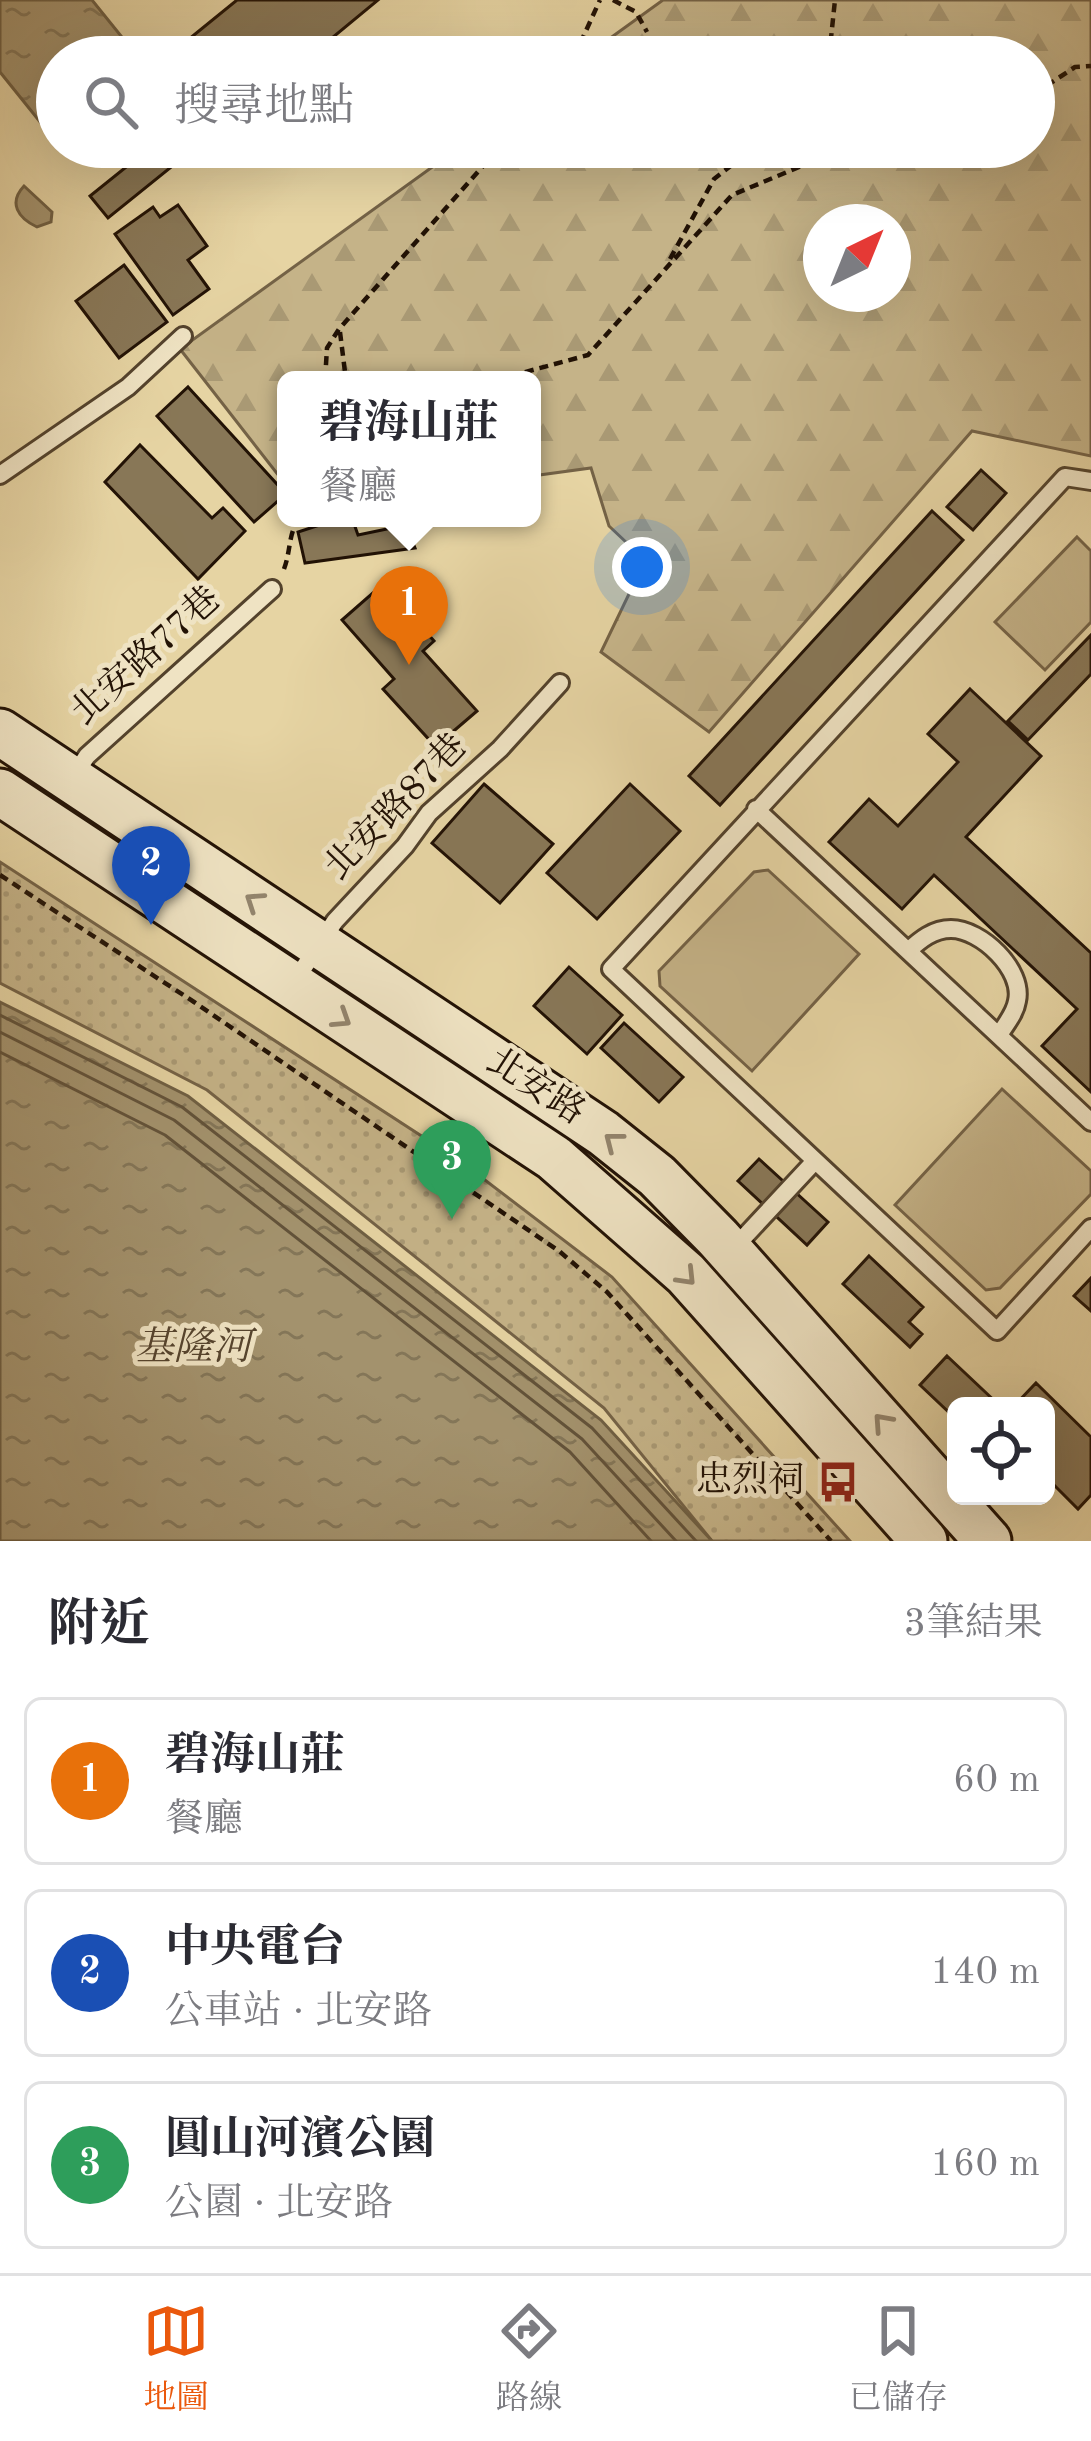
<!DOCTYPE html>
<html lang="zh-TW">
<head>
<meta charset="utf-8">
<style>
	:root { --surface:#fff; --page:#f2f2f3; --text:#2b2b33; --muted:#7c7c81; --line:#e1e1e2; --accent:#ea580c }
	body { margin:0; font-family:"Old Standard TT","Noto Serif TC",serif; background:var(--page); color:var(--text) }
	.controls { position:absolute; right:36px; bottom:36px; display:grid; overflow:hidden; border-radius:18px; box-shadow:0 12px 48px #0002 }
	.controls button { width:108px; height:108px; display:grid; place-items:center; padding:0; border:0; border-bottom:3px solid var(--line); background:var(--surface); color:var(--text); font:60px sans-serif }
	.compass { position:absolute; left:803px; top:204px; width:108px; height:108px; border-radius:50%; background:var(--surface); box-shadow:0 12px 48px #0002; rotate:43deg }
	.you { position:absolute; left:642px; top:567px; width:42px; height:42px; margin:-30px; border:9px solid #fff; border-radius:50%; background:#1a73e8; box-shadow:0 0 0 18px #1a73e833 }
	.badge { display:grid; place-items:center; width:78px; height:78px; border-radius:50%; background:var(--accent); color:#fff; font-size:39px; font-weight:700 }
	.pin { position:absolute; translate:-50% -99px; filter:drop-shadow(0 3px 6px #0008) }
	.pin::after { content:''; position:absolute; top:63px; width:42px; height:36px; background:inherit; clip-path:polygon(0 0,100% 0,50% 100%) }
	.popup { position:absolute; left:277px; top:371px; width:264px; height:156px; box-sizing:border-box; display:grid; place-content:center; border-radius:18px; background:var(--surface); filter:drop-shadow(0 3px 9px #0005); font-size:39px; white-space:nowrap; color:var(--muted) }
	.popup b { font-size:45px; color:var(--text) }
	.popup::after { content:''; position:absolute; left:50%; top:100%; margin-left:-24px; border:24px solid transparent; border-top-color:var(--surface) }
	.list { margin:0; padding:0; list-style:none }
	h2 { display:flex; justify-content:space-between; align-items:center; height:156px; margin:0; padding:0 48px; font-size:51px }
	h2 small { font-size:39px; font-weight:400; color:var(--muted) }
	.list li { display:grid; grid-template-columns:78px 1fr auto; gap:36px; align-items:center; box-sizing:border-box; height:168px; margin:0 24px 24px; padding:0 24px; border:3px solid var(--line); border-radius:18px }
	.list b { display:block; font-size:45px; white-space:nowrap }
	.list p { margin:0; font-size:39px; white-space:nowrap; color:var(--muted) }
	.list em { font-size:39px; font-style:normal; color:var(--muted) }
	.icon { flex:none; width:66px; height:66px; fill:none; stroke:currentColor; stroke-width:2; stroke-linecap:round; stroke-linejoin:round }
	.map { position:relative; flex:none; width:1091px; height:1541px; overflow:hidden }
	.search { position:absolute; background:var(--surface); box-shadow:0 12px 48px #0002; left:36px; right:36px; top:36px; height:132px; display:flex; align-items:center; gap:30px; box-sizing:border-box; padding:0 42px; border-radius:66px; color:var(--muted); font-size:45px }
	.sheet { height:732px; background:var(--surface) }
	nav { display:flex; justify-content:space-around; align-items:center; box-sizing:border-box; height:168px; border-top:3px solid var(--line); background:var(--surface); font-size:33px; color:var(--muted) }
	nav a { display:grid; justify-items:center; gap:6px }
	nav .on { color:var(--accent) }
	.map>svg:first-child { display:block }
</style>
</head>
<body>
<div class="map">
<svg width="1091" height="1541" viewBox="0 0 1091 1541">
	<defs>
		<pattern id="forest-firs" width="22" height="20" patternUnits="userSpaceOnUse" patternTransform="scale(3)"><rect width="22" height="20" fill="#c5b388"/><path d="M5 1l3.5 6h-7zM16 11l3.5 6h-7z" fill="#a99974"/></pattern>
		<pattern id="park-dots" width="8" height="8" patternUnits="userSpaceOnUse" patternTransform="scale(3)"><rect width="8" height="8" fill="#c5b388"/><path d="M2 2h.1M6 6h.1" fill="none" stroke="#a99974" stroke-width="1.8" stroke-linecap="round"/></pattern>
		<pattern id="water-ripples" width="26" height="14" patternUnits="userSpaceOnUse" patternTransform="scale(3)"><rect width="26" height="14" fill="#a3926d"/><path d="M2 4q2-2 4 0t4 0M15 11q2-2 4 0t4 0" fill="none" stroke="#847658"/></pattern>
	</defs>
	<rect width="100%" height="100%" fill="#e6d4a3"/>
	<filter id="stains"><feTurbulence type="fractalNoise" baseFrequency=".00167" numOctaves="4"/><feColorMatrix values="0 0 0 0 .2 0 0 0 0 .09 0 0 0 0 .02 0 0 0 .5 -.17"/></filter>
	<radialGradient id="worn" r=".72"><stop offset=".6" stop-color="#630" stop-opacity="0"/><stop offset="1" stop-color="#630" stop-opacity=".3"/></radialGradient>
	<!-- grass -->
	<path fill="#c5b388" stroke="#746246" stroke-width="3" d="M1077,537L1091,551V622L1045,670L995,622Z
		M768,870L859,954L752,1071L660,986L659,971L754,872Z
		M1002,1089L1091,1171V1194L1000,1288L986,1290L895,1205Z"/>
	<!-- forest -->
	<path fill="url(#forest-firs)" stroke="#746246" stroke-width="3" fill-rule="evenodd" d="M663,0H1091V456L972,431L709,732L601,652L629,594L665,579L609,526L591,468L532,476V380H286V485L180,349L460,147H1034V57H584ZM821,222H893V294H821Z"/>
	<!-- park -->
	<path fill="url(#park-dots)" stroke="#746246" stroke-width="3" d="M0,862L460,1161L612,1277L850,1541H712L604,1408L207,1090L0,983Z"/>
	<!-- water -->
	<path fill="url(#water-ripples)" stroke="#6f5f43" stroke-width="3" d="M0,0H92L138,57H57V143L0,72Z
		M24,186L52,212L51,222L37,227C18,218 8,203 24,186Z
		M0,1002L188,1096L601,1420L712,1541H0Z"/>
	<g fill="none" stroke-linecap="round" stroke-linejoin="round">
		<!-- shore -->
		<path stroke="#625239" stroke-width="3" d="M0,1015L182,1107L592,1428L696,1541
			M0,1032L174,1120L582,1439L676,1541
			M0,1052L165,1135L570,1452L651,1541"/>
	</g>
	<!-- building -->
	<path fill="#887757" stroke="#221205" stroke-width="3" d="M237,0H378L309,57H203L189,39Z
		M151,147H196L108,218L90,196Z
		M178,205L207,246L188,260L209,289L173,315L115,234L153,207L160,217Z
		M124,265L167,322L119,358L76,301Z
		M188,387L286,494L254,522L157,416Z
		M140,445L212,518L223,508L245,531L198,579L105,482Z
		M981,470L1006,493L973,530L947,507Z
		M932,511L963,540L720,805L689,776Z
		M341,518H352L358,535L406,525L415,548L305,563L298,532Z
		M383,584L434,641L423,651L477,711L449,735L458,745L445,757L383,689L394,679L342,620Z
		M1091,635V674L1028,740L1008,721Z
		M970,689L1041,756L966,837L1091,953V1092L1042,1046L1077,1009L934,875L902,909L829,842L869,799L898,826L958,762L928,734Z
		M484,784L553,844L500,903L432,843Z
		M630,784L680,831L597,919L547,873Z
		M569,967L622,1015L587,1054L534,1006Z
		M624,1023L683,1077L659,1102L601,1048Z
		M759,1159L828,1222L807,1245L738,1181Z
		M869,1256L923,1307L909,1322L922,1334L910,1347L843,1284Z
		M1091,1278V1311L1074,1296Z
		M947,1356L1000,1406H956V1419L920,1385Z
		M1036,1383L1091,1437V1495L1078,1509L1046,1477V1406H1014Z"/>
	<g fill="none" stroke-linecap="round" stroke-linejoin="round">
		<!-- lane casing -->
		<g stroke="#53422c" stroke-width="22">
			<path id="lane" d="M0,475L128,387L183,336
				M1091,481L1065,477L611,969L997,1331L1091,1228
				M73,777L87,756L272,589
				M756,809L1091,1122
				M908,951C920,940 933,929 951,929C981,929 1024,970 1017,1001C1015,1014 1005,1025 999,1035
				M292,985L335,921L405,846L429,813L500,749L560,683
				M733,1249L814,1162"/>
		</g>
		<!-- secondary casing -->
		<g stroke="#221205" stroke-width="51">
			<path id="secondary" d="M0,732L603,1133L657,1176L718,1238L988,1541
				M0,792L554,1158L686,1274L924,1541"/>
		</g>
		<!-- path -->
		<path stroke="#221205" stroke-width="4.5" stroke-dasharray="9 6" stroke-linecap="butt" d="M613,0L636,12L647,32
			M574,57L600,0
			M829,57L835,0
			M1034,94L1075,67L1091,66
			M670,259L714,179L755,147
			M340,332L346,380
			M325,380L327,348L339,329L500,147
			M496,380L588,355L732,195L847,147
			M284,569C291,551 288,532 300,518
			M0,875L194,1002L559,1251L607,1292L831,1541"/>
		<!-- lane -->
		<use href="#lane" stroke="#efe3c3" stroke-width="16"/>
		<!-- secondary -->
		<use href="#secondary" stroke="#efe3c3" stroke-width="45"/>
	</g>
	<!-- one-way arrows -->
	<defs><path id="oneway-chevron" d="M-2-3.5L2.5 0L-2 3.5" fill="none" stroke-width="1.6" stroke-linecap="round" stroke-linejoin="round" transform="scale(3)"/></defs>
	<g stroke="#93856e">
		<use href="#oneway-chevron" transform="translate(254 901) rotate(-146)"/>
		<use href="#oneway-chevron" transform="translate(342 1019) rotate(33)"/>
		<use href="#oneway-chevron" transform="translate(613 1141) rotate(-142)"/>
		<use href="#oneway-chevron" transform="translate(687 1277) rotate(46)"/>
		<use href="#oneway-chevron" transform="translate(882 1422) rotate(-132)"/>
	</g>
	<!-- icons -->
	<defs>
		<g id="bus-bare" transform="scale(3.24)"><path d="M-5-6H5V4H4V6H2V4H-2V6H-4V4H-5ZM-3.5-4V0h7V-4ZM-3.5 1.2v1.5H-2V1.2ZM2 1.2v1.5H3.5V1.2Z" fill="#8f2418" stroke="#efe3c3" stroke-width="2.5" paint-order="stroke"/></g>
	</defs>
	<g fill-rule="evenodd">
		<use href="#bus-bare" x="838" y="1482"/>
	</g>
	<g text-anchor="middle" dominant-baseline="central" stroke-width="10" stroke-linejoin="round" paint-order="stroke">
		<!-- street labels -->
		<g font-size="36" fill="#221205" stroke="#efe3c3">
			<text transform="translate(147 657) rotate(-42)">北安路77巷</text>
			<text transform="translate(397 808) rotate(-46)">北安路87巷</text>
			<text transform="translate(535 1088) rotate(33)">北安路</text>
		</g>
		<!-- poi labels -->
		<g font-size="36" fill="#221205" stroke="#efe3c3" text-anchor="end">
			<text x="804" y="1482">忠烈祠</text>
		</g>
		<!-- water labels -->
		<g font-size="39" font-style="italic" fill="#56452f" stroke="#efe3c3">
			<text x="193" y="1348">基隆河</text>
		</g>
	</g>
	<rect width="100%" height="100%" filter="url(#stains)"/>
	<rect width="100%" height="100%" fill="url(#worn)"/>
</svg>
<div class="controls">
<button><svg class="icon" aria-label="locate" viewBox="0 0 24 24"><circle cx="12" cy="12" r="6"/><path d="M12 2v4M12 18v4M2 12h4M18 12h4"/></svg></button>
</div>
<svg class="compass" viewBox="-18 -18 36 36"><path d="M0-13l5 13h-10z" fill="#e53935"/><path d="M0 13l5-13h-10z" fill="#7c7c81"/></svg>
<div class="you"></div>
<div class="pin badge" style="left:409px;top:665px;background:#e8710a">1</div>
<div class="popup"><b>碧海山莊</b>餐廳</div>
<div class="pin badge" style="left:151px;top:925px;background:#1a4fb4">2</div>
<div class="pin badge" style="left:452px;top:1219px;background:#2e9e5b">3</div>
<div class="search"><svg class="icon" aria-label="search" viewBox="0 0 24 24"><circle cx="10" cy="10" r="6"/><path d="M15 15l6 6"/></svg>搜尋地點</div>
</div>
<section class="sheet">
<h2>附近<small>3筆結果</small></h2>
<ul class="list">
<li><span class="badge" style="background:#e8710a">1</span><div><b>碧海山莊</b><p>餐廳</p></div><em>60 m</em></li>
<li><span class="badge" style="background:#1a4fb4">2</span><div><b>中央電台</b><p>公車站 · 北安路</p></div><em>140 m</em></li>
<li><span class="badge" style="background:#2e9e5b">3</span><div><b>圓山河濱公園</b><p>公園 · 北安路</p></div><em>160 m</em></li>
</ul>
</section>
<nav>
<a class="on"><svg class="icon" aria-label="map" viewBox="0 0 24 24"><path d="M3 6l6-2 6 2 6-2v14l-6 2-6-2-6 2zM9 4v14M15 6v14"/></svg>地圖</a>
<a><svg class="icon" aria-label="directions" viewBox="0 0 24 24"><path d="M12 3l9 9-9 9-9-9zM9 14v-3h6M13 9l2 2-2 2"/></svg>路線</a>
<a><svg class="icon" aria-label="saved" viewBox="0 0 24 24"><path d="M7 4h10v16l-5-4-5 4z"/></svg>已儲存</a>
</nav>
</body>
</html>
